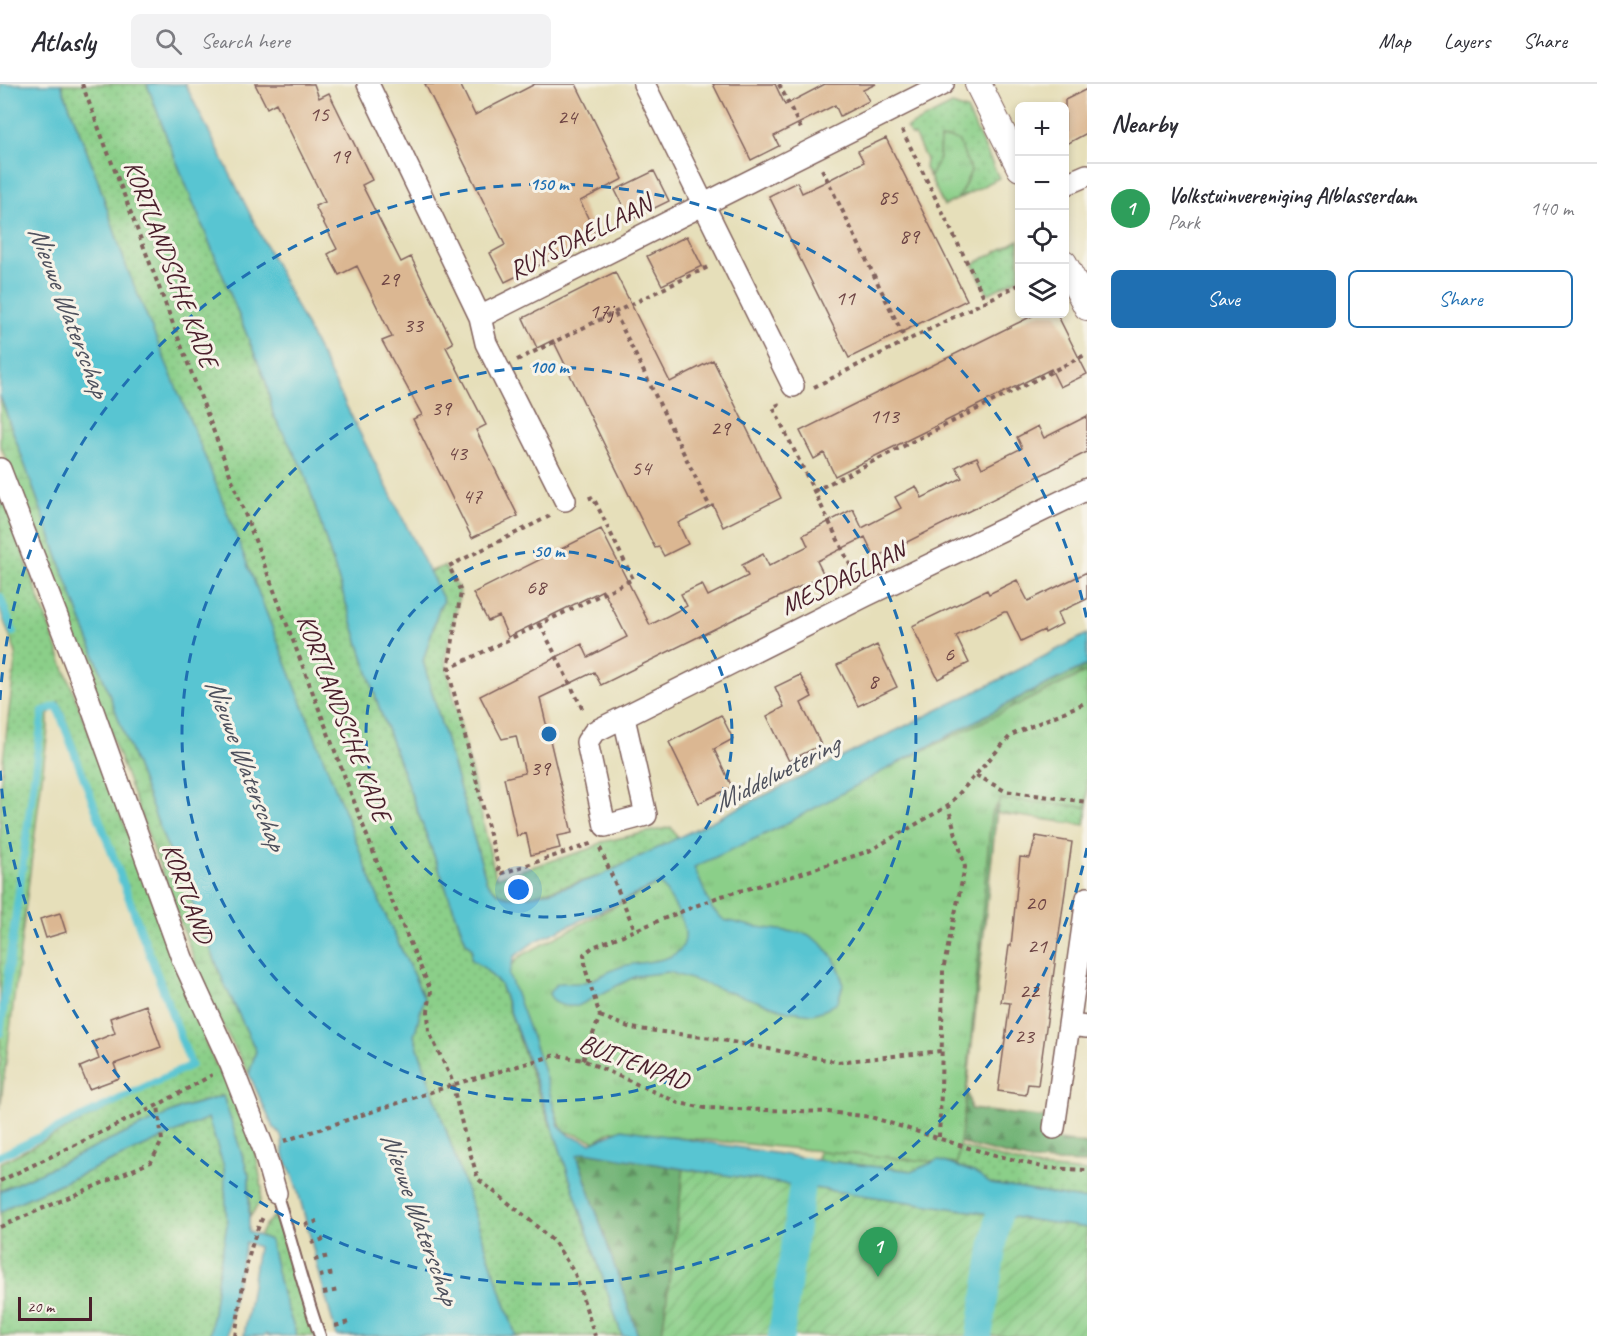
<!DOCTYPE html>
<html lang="en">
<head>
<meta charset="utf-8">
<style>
	:root { --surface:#fff; --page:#f2f2f3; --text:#2b2b33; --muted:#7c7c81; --line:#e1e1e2; --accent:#1f6fb2 }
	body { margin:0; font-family:Caveat,sans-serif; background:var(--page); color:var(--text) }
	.controls { position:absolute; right:18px; top:18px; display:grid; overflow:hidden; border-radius:9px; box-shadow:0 3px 9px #0003 }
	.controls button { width:54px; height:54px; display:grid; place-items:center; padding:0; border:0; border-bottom:2px solid var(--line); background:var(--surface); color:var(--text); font:30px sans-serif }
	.scale { position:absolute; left:18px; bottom:15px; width:74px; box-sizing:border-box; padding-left:6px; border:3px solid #4a1f2b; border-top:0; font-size:16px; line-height:21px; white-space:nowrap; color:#4a1f2b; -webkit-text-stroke:4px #f7f3e8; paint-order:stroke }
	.you { position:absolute; left:519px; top:806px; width:21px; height:21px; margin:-15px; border:4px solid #fff; border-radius:50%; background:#1a73e8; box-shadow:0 0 0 9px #1a73e833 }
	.badge { display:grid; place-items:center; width:39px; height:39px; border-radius:50%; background:var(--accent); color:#fff; font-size:20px; font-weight:700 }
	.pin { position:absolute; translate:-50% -50px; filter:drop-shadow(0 2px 3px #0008) }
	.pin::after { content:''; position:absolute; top:32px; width:21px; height:18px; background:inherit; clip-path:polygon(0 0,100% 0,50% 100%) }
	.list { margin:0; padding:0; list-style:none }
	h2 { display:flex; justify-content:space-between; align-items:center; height:78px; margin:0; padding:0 24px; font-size:26px }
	h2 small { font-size:20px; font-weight:400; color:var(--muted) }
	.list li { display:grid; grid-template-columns:39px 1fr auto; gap:18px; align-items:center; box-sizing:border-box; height:90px; padding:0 24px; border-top:2px solid var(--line) }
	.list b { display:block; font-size:22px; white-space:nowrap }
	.list p { margin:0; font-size:20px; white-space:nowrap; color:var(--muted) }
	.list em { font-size:20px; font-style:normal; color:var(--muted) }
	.actions { display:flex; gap:12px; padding:18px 24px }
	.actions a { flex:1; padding:14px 0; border:2px solid var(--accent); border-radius:9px; text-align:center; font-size:21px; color:var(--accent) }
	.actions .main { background:var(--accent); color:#fff }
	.icon { flex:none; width:33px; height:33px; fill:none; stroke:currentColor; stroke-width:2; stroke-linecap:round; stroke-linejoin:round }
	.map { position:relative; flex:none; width:1087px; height:1252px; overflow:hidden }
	header { display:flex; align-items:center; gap:36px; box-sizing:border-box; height:84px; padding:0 30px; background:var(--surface); border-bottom:2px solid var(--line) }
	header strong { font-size:28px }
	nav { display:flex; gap:33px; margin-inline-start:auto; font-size:21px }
	.search { width:420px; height:54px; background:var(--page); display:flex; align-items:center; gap:15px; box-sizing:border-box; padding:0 21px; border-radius:9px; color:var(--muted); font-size:22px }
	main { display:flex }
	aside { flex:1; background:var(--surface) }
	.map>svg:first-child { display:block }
</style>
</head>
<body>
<header>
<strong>Atlasly</strong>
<div class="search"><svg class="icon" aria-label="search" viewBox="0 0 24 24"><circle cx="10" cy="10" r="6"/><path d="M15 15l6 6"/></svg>Search here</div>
<nav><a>Map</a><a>Layers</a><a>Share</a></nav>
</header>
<main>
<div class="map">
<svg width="1087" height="1252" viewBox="0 0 1087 1252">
	<defs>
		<pattern id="grass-dots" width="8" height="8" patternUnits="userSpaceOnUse" patternTransform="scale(1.5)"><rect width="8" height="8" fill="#8bcf89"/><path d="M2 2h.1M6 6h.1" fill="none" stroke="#79b176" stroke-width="1.8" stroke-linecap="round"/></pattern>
		<pattern id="forest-firs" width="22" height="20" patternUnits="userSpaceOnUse" patternTransform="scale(1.5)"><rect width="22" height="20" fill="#70b275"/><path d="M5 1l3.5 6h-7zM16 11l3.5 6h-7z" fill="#5e9060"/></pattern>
		<pattern id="wetland-marsh" width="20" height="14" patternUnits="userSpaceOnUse" patternTransform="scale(1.5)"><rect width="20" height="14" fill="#8bcf89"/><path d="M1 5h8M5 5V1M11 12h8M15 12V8" fill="none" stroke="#79b176"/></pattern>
		<pattern id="park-tufts" width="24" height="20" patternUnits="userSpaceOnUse" patternTransform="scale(1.5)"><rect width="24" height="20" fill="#8bcf89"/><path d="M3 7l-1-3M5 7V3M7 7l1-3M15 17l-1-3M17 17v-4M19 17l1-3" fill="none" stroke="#79b176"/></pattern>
		<pattern id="garden-furrows" width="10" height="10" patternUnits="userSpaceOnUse" patternTransform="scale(1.5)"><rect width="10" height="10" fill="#8bcf89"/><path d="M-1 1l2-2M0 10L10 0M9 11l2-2" fill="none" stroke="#79b176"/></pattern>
	</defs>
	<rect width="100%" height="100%" fill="#f7f3e8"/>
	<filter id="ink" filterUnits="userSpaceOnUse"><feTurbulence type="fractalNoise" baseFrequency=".0167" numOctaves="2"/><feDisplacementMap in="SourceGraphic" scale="12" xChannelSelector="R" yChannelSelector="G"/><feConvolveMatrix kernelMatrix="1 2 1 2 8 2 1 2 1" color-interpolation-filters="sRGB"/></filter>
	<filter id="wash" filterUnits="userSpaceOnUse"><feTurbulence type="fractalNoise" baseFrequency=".008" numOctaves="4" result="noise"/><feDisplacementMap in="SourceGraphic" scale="24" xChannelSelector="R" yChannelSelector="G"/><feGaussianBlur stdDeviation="1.35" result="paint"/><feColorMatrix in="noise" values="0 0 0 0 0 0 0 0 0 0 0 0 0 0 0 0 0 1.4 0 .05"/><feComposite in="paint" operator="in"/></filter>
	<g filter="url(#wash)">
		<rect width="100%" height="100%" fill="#e6dfba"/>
		<!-- grass -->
		<path fill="url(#grass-dots)" stroke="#6a775a" stroke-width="1.5" d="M61,0H147L169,59L266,298L273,330L304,387L380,626L466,858L472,865L471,875L484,884L500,900L543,1023L557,1056L622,1252H516L414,952L424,914L383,826L126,182L97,94Z
			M952,21L967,26L999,94L958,115L971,87L940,55L939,74L930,93L925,84L926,76L915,52L911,51L906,44Z
			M1019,156V194L988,210L973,180Z
			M0,406L63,581L192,917L207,963L220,989L233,1006L254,1058L262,1104L260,1118L250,1133L249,1092L222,1012L181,1024L0,1107V1079L191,982L59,617L48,631V646L0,1025V702L16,569L0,526Z
			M444,482L460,507L445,575L496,794L590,765L602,758L671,743L678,755L600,792L531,812L516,814L502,811L487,800L423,577L439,524L444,517L429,488Z
			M1087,633V726L1085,741L997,729L1000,698Z
			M823,1032L872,1036L971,1066L1039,1084L1087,1088V1116L991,1100L973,1088L938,1076L913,1087L817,1076Z
			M208,1034L224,1083L227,1141L218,1190L210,1252H0V1129L10,1122Z
			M277,1129L319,1252H297L282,1210L270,1156L259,1152L265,1141Z"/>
		<!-- forest -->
		<path fill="url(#forest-firs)" stroke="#5d6850" stroke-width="1.5" d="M1087,581V633L1000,698L967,1006L971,1025L1046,1034L1044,1054L1087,1060V1079L1031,1077L971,1062L937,1050L869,694L1016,615Z
			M585,1068L684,1085L662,1252H638L577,1070Z"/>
		<!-- wetland -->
		<path fill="url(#wetland-marsh)" stroke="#6a775a" stroke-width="1.5" d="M0,312L67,498L164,755L191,815L224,899L256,967L249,990L210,918L59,510L0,360Z"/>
		<!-- park -->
		<path fill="url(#park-tufts)" stroke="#6a775a" stroke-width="1.5" d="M950,54L959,58L971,87L958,115L944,122L930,93L939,74L940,55Z
			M1087,588V723L1001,715L991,730L965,1021L957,1080L611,1047L595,1057L562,1046L506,887L519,873C705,773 895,679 1087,588Z"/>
		<!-- garden -->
		<path fill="url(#garden-furrows)" stroke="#6a775a" stroke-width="1.5" d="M684,1085L1087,1144V1252H662Z"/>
		<!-- water -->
		<path fill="#59c5d2" stroke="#52727e" stroke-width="1.5" d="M0,0H61L97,94L126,182L208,380L383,826L424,914L414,952L516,1252H337C321,1202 311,1151 296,1101C293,1090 287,1081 284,1071C280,1057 287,1055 273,1043L249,990L256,967L224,899L191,815L164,755L67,498L0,312Z
			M147,0H185L444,517L439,524L423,577L487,799C491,803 497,809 502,811C522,820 578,799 600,792L993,599L1087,550V581L1016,615L778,744L694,783L712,825L724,836L751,842L807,850L822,860L833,873L841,889L843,901L838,917L827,925L813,930L787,927L669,888L636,892L578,922C566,923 555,922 549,910C558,891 568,903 585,898C599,895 609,886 623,882C638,878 654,879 669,873C704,859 673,818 660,799L534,858L514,873L509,891L542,981L559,1042L571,1052L591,1059L622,1045L817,1076L913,1087L938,1076L973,1088L991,1100L1087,1116V1144L684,1085L585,1068L577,1071L638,1252H622L557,1056L500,900L484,884L471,875L472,865L466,858L380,626L304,387L273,330L266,298L169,59Z
			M223,1012L249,1092V1148L270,1156L282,1210L297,1252H270L266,1250L263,1252H244L258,1163L246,1158L233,1213L228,1252H210L218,1190L227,1141L224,1083L208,1034L10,1122L0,1129V1107L181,1024Z"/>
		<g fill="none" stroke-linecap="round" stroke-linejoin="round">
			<!-- stream -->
			<path stroke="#59c5d2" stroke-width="8" d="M0,513L13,548
				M0,949L43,627L57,622L191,981L0,1072"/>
			<!-- canal -->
			<path stroke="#59c5d2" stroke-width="26" d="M781,1252L804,1086
				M979,1252L1001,1116"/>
		</g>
		<g id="blocks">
			<!-- building -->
			<path fill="#dbb792" d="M255,0H314L319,14L329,9L372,96L362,101L401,178L411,173L453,259L446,263L486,341L476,346L518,432L472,454L413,335L422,331L382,257L392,253L357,182L339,191L328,170L337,165L315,122L325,118L276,19L267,24Z
				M425,0H460L475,31L535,0H576L623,95L580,117L597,153L505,198L490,169L505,161Z
				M713,0H775L785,21L825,0H876L863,6L869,17L840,32L835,21L774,52L779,62L751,76Z
				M1087,5V49L1065,61V16Z
				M886,54L967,216L849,274L769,112L797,98L802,109L823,99L864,78L858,67Z
				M654,87L669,117L630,136L615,106Z
				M687,152L702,182L662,201L647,172Z
				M615,188L670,298L713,276L781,414L723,443L713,421L678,439L688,460L664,472L659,463L655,464L553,256L537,264L523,234Z
				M1036,230H1057L1087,290L1060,303L1051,285L835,392L824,369L814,375L800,347Z
				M1087,332V368L875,474L865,453L817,477L824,491L785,510L601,601L594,588L540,614L572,749L557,752L560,764L531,771L526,749L517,752L504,694L525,689L516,652L502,655L480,612L582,560L588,573L627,553L603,506L508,553L499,532L488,537L473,509L601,445L650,541L687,522L681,510L702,500L708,512L748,492L742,481L763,470L769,482L788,472L808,462L803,451L853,425L862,444L901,424L895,413L916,402L922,414L962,394L956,383L967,377L977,373L982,384L1022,364L1017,353L1038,342L1044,354Z
				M1087,488V515L1057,529L1062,540L1045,549L1044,546L1021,557L1007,528H1004L956,552L969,579L938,595L912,542L987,506L989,510L1017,496L1028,517Z
				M877,561L897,603L858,622L837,581Z
				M800,591L812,613L801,619L821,661L789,677L767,632L784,623L775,603Z
				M721,631L733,655L714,665L732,703L699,719L669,658Z
				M1036,752L1072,758L1038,1001L1028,1000L1026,1011L998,1007L1010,919L1001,918L1009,862H1011L1020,773L1030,774Z
				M60,829L66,848L46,854L40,835Z
				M146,921L161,963L114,980L119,994L89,1005L80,983L99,975L93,958L115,949L110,934Z"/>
		</g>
	</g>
	<g filter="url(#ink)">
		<use href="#blocks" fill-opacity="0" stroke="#81625d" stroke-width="1.5"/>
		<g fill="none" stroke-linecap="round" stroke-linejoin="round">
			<!-- service casing -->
			<g stroke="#81625d" stroke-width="14">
				<path id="service" d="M276,1109C292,1156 303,1205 320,1252"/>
			</g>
			<!-- minor casing -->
			<g stroke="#81625d" stroke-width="24">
				<path id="minor" d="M368,0L480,233L486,259L565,416
					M644,0L793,302
					M1064,101L1087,91
					M480,233L943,0
					M0,385L88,613L182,874L231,981L263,1063L276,1109
					M624,634L646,731L605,742L587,658L594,648L865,512L1087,405
					M1087,814L1069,941L1087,943
					M1054,1044L1069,941"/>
			</g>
			<!-- tertiary casing -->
			<g stroke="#81625d" stroke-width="28">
				<path id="tertiary" d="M978,0L1020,84
					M1064,179L1087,223"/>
			</g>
			<!-- path -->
			<path stroke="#81625d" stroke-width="4" stroke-dasharray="4.5 4.5" stroke-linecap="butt" d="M82,0L391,815L431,907L428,927L429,948L451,994L464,1048L478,1095L525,1132L555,1159L575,1190L595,1252
				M779,0L802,47
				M902,46L986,217
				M822,85L906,257
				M615,229L709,421
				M517,276L710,182
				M814,303L1020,200
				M780,320L773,323L856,493
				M814,407L1087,270
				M550,432L449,482L461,508L448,585L500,790L593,759
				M540,540L584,628
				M448,585L633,495L593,413L587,415
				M976,691L1005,707L1087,718
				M600,764L635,846
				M600,932L631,944L711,954L838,978L941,967
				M583,976L600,932L586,887L584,870L593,863L718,813L790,793L869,767L948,722L1011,651L1087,618
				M939,1053L941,1009L943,886L965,783L948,722
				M284,1057L452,1001L556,971L583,976L679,1019L705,1024L828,1028L871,1033L972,1065L1046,1084L1087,1086
				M0,1097L158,1021L212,991
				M305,1141L318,1137
				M0,1143L151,1078L162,1057L158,1021
				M311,1159L324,1155
				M314,1176L329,1172
				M319,1192L335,1189
				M323,1209L339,1206
				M335,1242L349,1238
				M235,1252C242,1211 245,1168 264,1131"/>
			<!-- service -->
			<use href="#service" stroke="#fff" stroke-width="10"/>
			<!-- minor -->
			<use href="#minor" stroke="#fff" stroke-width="21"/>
			<!-- tertiary -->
			<use href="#tertiary" stroke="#fff" stroke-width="26"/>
		</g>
	</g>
	<!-- distance rings -->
	<g fill="none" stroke="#1f6fb2" stroke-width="3" stroke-dasharray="10 8">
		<circle cx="549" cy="650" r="183"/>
		<circle cx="549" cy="650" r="367"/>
		<path d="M1087 764A550 550 0 0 1 0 684M0 616A550 550 0 0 1 1087 536"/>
	</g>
	<g text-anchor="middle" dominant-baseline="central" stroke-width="6" stroke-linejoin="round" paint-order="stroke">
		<!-- number labels -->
		<g font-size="22" fill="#6e4545">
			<text x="319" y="30">15</text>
			<text x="567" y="33">24</text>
			<text x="340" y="72">19</text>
			<text x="888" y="113">85</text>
			<text x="909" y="152">89</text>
			<text x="389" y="195">29</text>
			<text x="845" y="214">11</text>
			<text x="601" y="227">17j</text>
			<text x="413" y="241">33</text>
			<text x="441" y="324">39</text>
			<text x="884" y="332">113</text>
			<text x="720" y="344">29</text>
			<text x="457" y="369">43</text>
			<text x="641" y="384">54</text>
			<text x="472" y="412">47</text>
			<text x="536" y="503">68</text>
			<text x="949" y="570">6</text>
			<text x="873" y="597">8</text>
			<text x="540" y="684">39</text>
			<text x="1035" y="819">20</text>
			<text x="1037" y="862">21</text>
			<text x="1029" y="907">22</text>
			<text x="1024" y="952">23</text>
		</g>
		<!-- street labels -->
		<g font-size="26" fill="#4a1f2b" stroke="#f7f3e8">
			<text transform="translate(580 153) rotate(-27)">RUYSDAELLAAN</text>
			<text transform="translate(171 180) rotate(69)">KORTLANDSCHE KADE</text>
			<text transform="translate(843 494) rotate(-26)">MESDAGLAAN</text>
			<text transform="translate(344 634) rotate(69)">KORTLANDSCHE KADE</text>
			<text transform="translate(188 809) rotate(70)">KORTLAND</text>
			<text transform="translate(634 978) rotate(21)">BUITENPAD</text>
		</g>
		<!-- water labels -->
		<g font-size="27" font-style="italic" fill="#4e515d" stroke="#f7f3e8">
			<text transform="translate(69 227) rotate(69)">Nieuwe Waterschap</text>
			<text transform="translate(246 680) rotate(69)">Nieuwe Waterschap</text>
			<text transform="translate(776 689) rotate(-27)">Middelwetering</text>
			<text transform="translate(420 1134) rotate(70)">Nieuwe Waterschap</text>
		</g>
	</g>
	<circle cx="549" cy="650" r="9" fill="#1f6fb2" stroke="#f7f3e8" stroke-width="3"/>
	<g font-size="18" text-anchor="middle" font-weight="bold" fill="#1f6fb2" stroke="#f7f3e8" stroke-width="6" stroke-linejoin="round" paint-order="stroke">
		<text x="549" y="106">150 m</text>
		<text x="549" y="289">100 m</text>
		<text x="549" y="473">50 m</text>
	</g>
</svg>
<div class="controls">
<button>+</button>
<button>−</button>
<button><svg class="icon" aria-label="locate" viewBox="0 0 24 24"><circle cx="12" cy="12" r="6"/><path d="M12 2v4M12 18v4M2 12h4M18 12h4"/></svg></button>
<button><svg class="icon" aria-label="layers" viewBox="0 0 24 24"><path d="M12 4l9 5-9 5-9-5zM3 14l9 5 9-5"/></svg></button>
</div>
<div class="scale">20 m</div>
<div class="you"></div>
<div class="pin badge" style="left:878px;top:1193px;background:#2e9e5b">1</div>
</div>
<aside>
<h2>Nearby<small></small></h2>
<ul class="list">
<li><span class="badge" style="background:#2e9e5b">1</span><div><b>Volkstuinvereniging Alblasserdam</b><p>Park</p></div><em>140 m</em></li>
</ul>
<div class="actions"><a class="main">Save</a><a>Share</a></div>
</aside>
</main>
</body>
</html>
